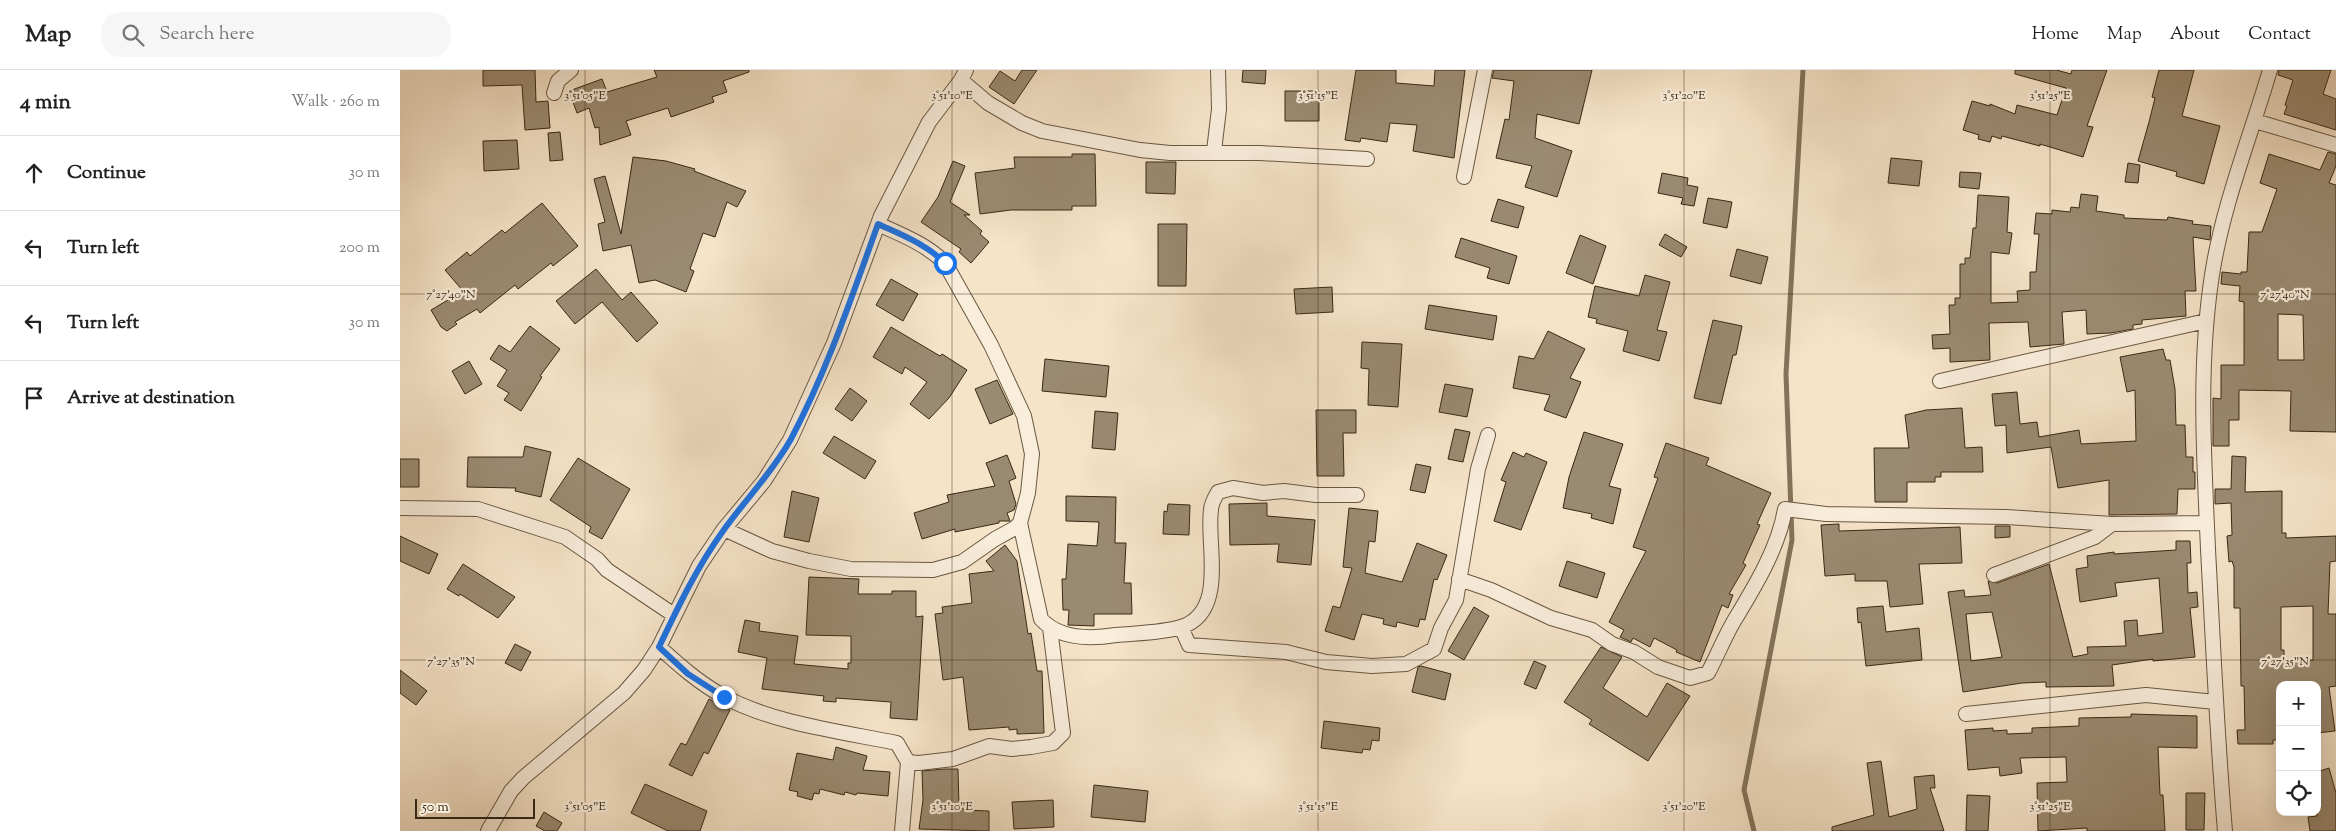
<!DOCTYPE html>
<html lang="en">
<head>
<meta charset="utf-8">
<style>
	:root { --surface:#fff; --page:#f6f6f6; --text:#222; --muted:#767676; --line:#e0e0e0 }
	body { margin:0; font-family:"Sorts Mill Goudy",serif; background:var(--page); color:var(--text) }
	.controls { position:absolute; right:15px; bottom:15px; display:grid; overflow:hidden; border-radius:10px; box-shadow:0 5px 20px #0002 }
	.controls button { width:45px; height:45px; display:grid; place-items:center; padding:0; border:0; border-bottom:1px solid var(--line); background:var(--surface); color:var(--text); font:25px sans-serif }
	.scale { position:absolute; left:15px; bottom:12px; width:120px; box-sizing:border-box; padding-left:5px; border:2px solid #392914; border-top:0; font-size:14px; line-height:18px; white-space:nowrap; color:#392914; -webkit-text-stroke:4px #f9eddc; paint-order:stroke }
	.stop { position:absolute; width:15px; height:15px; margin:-11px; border:4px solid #1a73e8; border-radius:50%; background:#fff }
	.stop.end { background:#1a73e8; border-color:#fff; box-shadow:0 1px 5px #0008 }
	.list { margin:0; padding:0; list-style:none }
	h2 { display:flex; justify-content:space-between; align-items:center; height:65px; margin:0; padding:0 20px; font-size:21px }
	h2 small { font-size:16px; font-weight:400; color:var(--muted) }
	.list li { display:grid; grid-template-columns:32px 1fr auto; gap:15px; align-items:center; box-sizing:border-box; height:75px; padding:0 20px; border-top:1px solid var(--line) }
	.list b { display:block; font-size:19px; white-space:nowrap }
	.list em { font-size:16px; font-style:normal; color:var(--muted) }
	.icon { flex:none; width:28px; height:28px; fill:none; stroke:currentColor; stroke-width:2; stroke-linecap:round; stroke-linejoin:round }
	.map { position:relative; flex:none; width:1936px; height:761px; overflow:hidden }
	header { display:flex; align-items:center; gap:30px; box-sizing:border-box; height:70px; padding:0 25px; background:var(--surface); border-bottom:1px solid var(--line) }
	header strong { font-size:24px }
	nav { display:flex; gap:28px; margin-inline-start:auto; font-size:18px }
	.search { width:350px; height:45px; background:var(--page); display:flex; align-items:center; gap:12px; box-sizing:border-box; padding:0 18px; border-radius:20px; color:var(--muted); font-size:19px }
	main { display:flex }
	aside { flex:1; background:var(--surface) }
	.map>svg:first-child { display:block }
</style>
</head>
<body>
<header>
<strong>Map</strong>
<div class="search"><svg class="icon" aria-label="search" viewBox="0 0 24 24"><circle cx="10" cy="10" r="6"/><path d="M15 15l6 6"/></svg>Search here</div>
<nav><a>Home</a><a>Map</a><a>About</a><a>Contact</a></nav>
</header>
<main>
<aside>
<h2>4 min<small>Walk · 260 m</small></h2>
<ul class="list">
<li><svg class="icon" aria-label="ahead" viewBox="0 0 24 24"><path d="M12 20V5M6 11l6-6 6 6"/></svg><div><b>Continue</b></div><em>30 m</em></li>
<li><svg class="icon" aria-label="left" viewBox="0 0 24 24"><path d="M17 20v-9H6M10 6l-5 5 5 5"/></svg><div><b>Turn left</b></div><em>200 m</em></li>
<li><svg class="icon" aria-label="left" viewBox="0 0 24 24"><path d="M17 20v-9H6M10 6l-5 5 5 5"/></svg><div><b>Turn left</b></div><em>30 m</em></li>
<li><svg class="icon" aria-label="arrive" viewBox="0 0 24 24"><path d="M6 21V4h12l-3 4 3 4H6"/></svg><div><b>Arrive at destination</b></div></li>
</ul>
</aside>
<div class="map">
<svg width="1936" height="761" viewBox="0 0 1936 761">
	<rect width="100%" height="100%" fill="#f6e4c9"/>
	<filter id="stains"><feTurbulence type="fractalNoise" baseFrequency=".004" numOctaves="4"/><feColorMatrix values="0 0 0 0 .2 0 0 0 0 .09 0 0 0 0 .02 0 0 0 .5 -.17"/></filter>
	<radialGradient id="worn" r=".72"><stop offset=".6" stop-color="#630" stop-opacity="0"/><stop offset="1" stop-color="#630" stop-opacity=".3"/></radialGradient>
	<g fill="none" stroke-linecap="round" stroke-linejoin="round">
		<!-- stream -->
		<path stroke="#84735b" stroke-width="5" d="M1354,761L1344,720L1392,470L1386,304L1403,0"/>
	</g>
	<!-- building -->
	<path fill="#9b8a72" stroke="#392914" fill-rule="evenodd" d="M83,0H135L136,32L148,31L150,58L125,60L122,15L83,16Z
		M254,0H349V2L323,11L327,22L312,27L314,32L271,47L268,38L226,51L231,65L200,75L199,57L195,58L189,38L177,43L169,21L202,9L207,22L257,7Z
		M622,0H637L614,34L589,17L600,1L615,11Z
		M843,0H866L865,14L842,12Z
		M956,0H996V13L1034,16L1035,0H1065L1054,88L1013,81L1017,55L990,53L987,72L961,68L960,72L945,70Z
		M1094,0H1192L1179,54L1137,44L1135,68L1172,81L1157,127L1125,117L1132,96L1096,88L1105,49L1109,50L1114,11L1092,8Z
		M1615,0H1656L1671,4L1672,0H1707L1687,56L1693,57L1683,87L1640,74V76L1602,66L1601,69L1592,66L1590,72L1578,69L1579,65L1563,60L1572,31L1590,36V34L1615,44L1617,35L1657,45L1666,18L1615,4Z
		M1759,0H1794L1782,46L1820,56L1804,114L1776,106L1777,102L1738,91L1749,52L1755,28L1752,27Z
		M1879,0H1931L1923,24L1936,29V60L1884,44L1887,36L1885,35L1893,10L1878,5Z
		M885,21H919V51H885Z
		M160,62L163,90L150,91L148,63Z
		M117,70L119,99L84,101L83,71Z
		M1928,82L1936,84V96L1929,113L1936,115V362L1890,361L1891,321L1839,320V350H1829V376H1813V328L1821,329V295H1844V232L1839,231L1840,216L1821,214L1822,202L1841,204V202H1847L1849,162H1862L1877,119L1860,113L1869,84L1920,100ZM1878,244L1903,245L1904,290H1878Z
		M672,84H695L696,136H672V140H611L580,144L575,103L615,98L614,87H672Z
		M233,87L266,91L295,99L294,101L346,121L337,137L327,132L315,167L303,163L290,199L294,201L286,222L255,210L239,213L231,175L203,181L198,154L205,152L194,109L205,106L221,164Z
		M1491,88L1522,91L1519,116L1488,113Z
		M553,91L565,96L550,132L570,145H564L582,161L580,164L589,172L571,193L559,182L561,179L521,152L538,127Z
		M746,92H776L775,124L746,123Z
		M1728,93L1740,95L1738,113L1725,112Z
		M1560,102L1581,103L1579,119L1559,117Z
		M1262,103L1288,108L1287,115L1298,117L1294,136L1281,134L1283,128L1258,123Z
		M1681,124L1698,126L1696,141L1724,145V148L1767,150L1768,147L1793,151L1792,154L1811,156L1810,170L1793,167L1796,221H1785L1786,246L1742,250V254L1733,255V259L1711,263L1687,264L1686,240L1662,242L1664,274L1630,277L1628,252L1589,253L1590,290L1550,292V278L1533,279L1532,265L1550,264L1549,235H1555V228H1560V194H1565V188H1570L1573,158H1576L1578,125L1609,127L1607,162L1612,163L1609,184L1591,182V233L1618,232L1617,221L1630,220V202H1636L1639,164H1634L1636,143L1652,144V140L1670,142L1671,137L1679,138Z
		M1308,128L1332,132L1327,158L1303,153Z
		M1098,129L1124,137L1118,158L1091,151Z
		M142,133L178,176L153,196L151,193L118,219L115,215L80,243L77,239L55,252L57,254L47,261L41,257L31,240L63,221L45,200L67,182L70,186L102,160L105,163Z
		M758,154H787L786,216H758Z
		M1265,164L1287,177L1281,187L1259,175Z
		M1180,165L1206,176L1193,214L1166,203Z
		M1061,168L1117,186L1109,214L1087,208L1090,198L1055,187Z
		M1337,179L1368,187L1361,214L1330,206Z
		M196,199L222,230L231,222L258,253L237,272L202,232L175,254L156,231Z
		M1245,205L1270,212L1257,260L1267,262L1259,291L1223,281L1228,261L1196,253L1197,249L1188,247L1195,216L1239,226Z
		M491,209L518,224L503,251L476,235Z
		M932,217L933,242L896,244L894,219Z
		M1029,235L1097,246L1093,270L1025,259Z
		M1313,250L1342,256L1336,285H1333L1321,334L1294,328Z
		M130,256L160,279L140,306L142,307L121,341L104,330L109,323L97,316L107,300L90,289L99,275L110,282Z
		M491,257L540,286L542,284L567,300L549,328L529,349L510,334L527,312L505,297L502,304L473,287Z
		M1148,261L1185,279L1170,308L1181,312L1166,348L1144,340L1150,325L1113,318L1119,286L1134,289Z
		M962,272L1002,274L998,337L968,335L969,299L961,298Z
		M1763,279L1766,290H1770L1775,319L1776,355H1785L1786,387H1793V402H1795V419H1778L1777,444L1709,445V410L1658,418L1651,377L1607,383L1606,355L1595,356L1592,324L1617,322L1620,354L1637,352L1639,367L1679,360L1681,374L1736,371L1735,320L1727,322L1720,287Z
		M645,289L709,296L706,327L642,321Z
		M69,291L82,314L65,324L52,301Z
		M597,310L613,344L590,354L575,319Z
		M1045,314L1073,319L1067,347L1039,342Z
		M450,318L467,331L452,351L435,339Z
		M1562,338L1565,378L1582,377L1583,402H1541V407H1535V412H1507V432H1475L1474,378H1509L1505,345L1526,340Z
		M916,340H956V363H943L944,406H917Z
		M695,341L718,343L715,380L692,378Z
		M1055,359L1070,362L1063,392L1048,389Z
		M1184,362L1223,374L1209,416L1221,419L1213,454L1191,448L1192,444L1163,438L1169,407Z
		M434,366L476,391L465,409L423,383Z
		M1266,373L1309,388L1306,395L1371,423L1357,454L1360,455L1343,493L1346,495L1329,524L1333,525L1328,538L1322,535L1300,592L1276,582L1277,580L1254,568L1250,577L1233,568L1231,572L1220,567L1224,560L1209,552L1246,481L1233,477L1258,408L1254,407Z
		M125,376L151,382L141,427L115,421L116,418L67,417L68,387H123Z
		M1113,382L1124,387L1126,383L1147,392L1121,460L1094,451L1106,412L1101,410Z
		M607,385L616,408L609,411L616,434L614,440L607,443L610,451H599V453L555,462V459L522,469L514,443L549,432L547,425L595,416L586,393Z
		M1832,386L1846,387L1845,422L1882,421V463H1886V468L1936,466V491L1930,492L1928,544H1936V616L1929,617L1935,661L1917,663V615H1880V670H1873V674H1838L1837,660H1845L1844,616H1841L1840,538H1834V497L1832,491L1829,492L1827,466L1832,465L1831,433L1815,434V419H1831ZM1913,536V590L1884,593V580H1881V537Z
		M178,388L230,419L202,469L189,462L191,457L150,430Z
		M0,389H19V417H0Z
		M1016,394L1031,397L1025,423L1010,420Z
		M392,421L419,428L409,472L384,467Z
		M666,426L716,427L715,473H726L724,513H731L732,544H694V556L668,555L669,540H663L662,509H666L668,474L697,476L699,452L666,451Z
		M867,433V446L915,450L911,495L877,492L879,474L830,475L829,434Z
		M768,434L790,435L789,465L763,464L764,441L767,442Z
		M949,438L978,441L975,472L969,471L965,503L1002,512L1017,473L1047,485L1037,510L1034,509L1025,550L1020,549L1018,557L997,552L996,557L983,554L984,549L962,544L954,570L925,561L933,536L940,538L952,498L943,497Z
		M1439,454V461L1560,457L1562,493L1519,494L1523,534L1490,537L1487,511H1455V504L1425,506L1421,455Z
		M1595,456H1610V467L1595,468Z
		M0,466L38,484L29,504L0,491Z
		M1776,471H1790L1791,493H1787L1788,523L1797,522L1798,537L1790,538L1795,587L1753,591V589L1712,595L1714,616L1646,617V612L1622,613L1563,622L1548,522L1564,520L1565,527L1591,525L1588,511L1597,513L1649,494L1673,587L1688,584L1687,577L1726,576L1724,551L1737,550L1738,566L1763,563L1759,508L1715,513L1717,526L1680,532L1676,499L1688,497L1687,486L1714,482V484L1776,480ZM1592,542L1602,587L1571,591L1566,544Z
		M605,475L617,491L628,564L631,563L637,601H642L644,663L617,664V659L609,660V657L569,660L563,607L543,610L535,544L543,543L542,537L572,533L569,504L594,501L586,491Z
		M1167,491L1205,503L1197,528L1159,516Z
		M63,494L115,527L98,548L60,524L59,526L47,519Z
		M409,507L459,509L458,524H492V521H516V547L523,546L517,650L490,648L491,632L436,628V632L423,631L424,626L362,619L367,588L338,582L345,550L360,553L359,561L398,566L394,594L448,599V593H451V566L406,565Z
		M1483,536L1486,562L1519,558L1522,590L1466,596L1461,552L1458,553L1457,538Z
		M1074,537L1089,546L1064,590L1048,581Z
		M115,574L131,582L121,601L105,593Z
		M1201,577L1222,587L1203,618L1247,647L1267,613L1290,626L1248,691L1189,654L1192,650L1164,632Z
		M1134,591L1146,596L1136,619L1124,614Z
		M1021,596L1051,604L1045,630L1012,622L1018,597Z
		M0,600L27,621L16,635L0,623Z
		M309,629L330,640L308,684L304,682L292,706L269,695L281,673L286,675Z
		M1731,644L1797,646V678L1758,677L1760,725H1763L1765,761H1687V758L1638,761L1637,713L1667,712L1666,687L1620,688L1622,703L1600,706L1599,697L1568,700L1565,660L1593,658V661L1607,660V664L1632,663V658L1679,656V648L1731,647Z
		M924,651L980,658L979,671L972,670L970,680L963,679L962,683L921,678Z
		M436,677L467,686L463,700L490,702L488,726L457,723L456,725L445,722L444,725L420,719L419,724L414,723L412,730L397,726L398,722L389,720L397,683L433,690Z
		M1481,691L1489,747L1517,739L1514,707L1534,705L1535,718H1530L1544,761H1432V757L1474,745L1467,693Z
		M1929,698L1936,723V761H1910L1908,747L1917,746V702Z
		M544,699H558L559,736H563V740L589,741V761L519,759L523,730L522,701Z
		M245,714L307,741L300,761H268L231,743Z
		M694,715L748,721L745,752L691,747Z
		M1786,723H1805L1804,760H1786Z
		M1567,725L1590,726L1588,761H1566Z
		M653,730L654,757L614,759L612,732Z
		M144,742L162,753L157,761H145L136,756Z"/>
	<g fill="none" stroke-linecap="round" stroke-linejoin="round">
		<!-- minor casing -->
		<g stroke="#685841" stroke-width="16">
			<path id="minor" d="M561,10L588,33L622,53L642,61L740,80L770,83H860L967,89
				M154,23L158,11L171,0
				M1855,51L1936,75
				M814,81L819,39L818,0
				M1064,107L1085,0
				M1540,311L1806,251
				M0,438L78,439L165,467L197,489L207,500L274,545
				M620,453L641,549C659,569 691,569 716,565C736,563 762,563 781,557C828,542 806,474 811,440C811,434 815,427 818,422L833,418L863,423L884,421L916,425H957
				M324,459L372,481L409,491L451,499L533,500L562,492L595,469L615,458L620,453L628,423L632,384L624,346L591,275L545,193C526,174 502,165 478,154
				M1594,505L1695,467L1712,454L1807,453
				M1059,509L1091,520L1151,548L1192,560L1212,574L1234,582L1258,597L1290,608L1308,603C1317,586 1324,568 1334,551C1354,518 1379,477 1385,439L1426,444L1606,447L1712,454
				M781,557L789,575L886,582L926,592L972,596L1006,594L1034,579L1041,558L1056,530L1078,399L1088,365
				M259,577C279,595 299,613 323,626C371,653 443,662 497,673L508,692L502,761
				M1566,644L1746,625L1815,632
				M508,692L519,693L553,689L589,676L612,679L631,677L653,673L663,663L650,558
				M88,761L111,721L123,708L224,623L244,600L259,577L299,496L324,459L364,411L390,370L434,273L481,146L529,52L561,10L566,0
				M1825,761C1817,667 1813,573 1808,479C1804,387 1798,296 1812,205C1823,134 1850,68 1870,0"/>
		</g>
		<!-- minor -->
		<use href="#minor" stroke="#f9eddc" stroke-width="14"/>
	</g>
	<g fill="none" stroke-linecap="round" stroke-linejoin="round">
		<!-- route -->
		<path stroke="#1a73e8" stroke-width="6" d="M324,627L288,604L259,577C278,537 297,497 323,461C345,430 372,403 391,369C427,301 452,226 478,154C502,165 526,174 545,193"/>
	</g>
	<!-- ticks -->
	<path fill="none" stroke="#392914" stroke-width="1" stroke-opacity="0.45" d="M185,0V761M552,0V761M918,0V761M1284,0V761M1650,0V761M0,224H1936M0,590H1936"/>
	<g font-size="12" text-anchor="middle" fill="#392914" stroke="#f9eddc" stroke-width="4.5" stroke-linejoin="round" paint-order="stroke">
		<text x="185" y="29">3°51'05"E</text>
		<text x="552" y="29">3°51'10"E</text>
		<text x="918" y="29">3°51'15"E</text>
		<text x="1284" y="29">3°51'20"E</text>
		<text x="1650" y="29">3°51'25"E</text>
		<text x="51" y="228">7°27'40"N</text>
		<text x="1885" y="228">7°27'40"N</text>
		<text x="51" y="595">7°27'35"N</text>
		<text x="1885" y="595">7°27'35"N</text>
		<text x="185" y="740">3°51'05"E</text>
		<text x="552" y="740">3°51'10"E</text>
		<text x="918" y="740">3°51'15"E</text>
		<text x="1284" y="740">3°51'20"E</text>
		<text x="1650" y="740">3°51'25"E</text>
	</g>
	<rect width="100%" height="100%" filter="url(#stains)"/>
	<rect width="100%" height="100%" fill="url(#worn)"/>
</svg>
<div class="controls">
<button>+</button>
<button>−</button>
<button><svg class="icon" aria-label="locate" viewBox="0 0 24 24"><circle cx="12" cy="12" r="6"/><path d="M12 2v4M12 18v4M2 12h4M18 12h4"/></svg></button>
</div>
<div class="scale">50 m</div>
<div class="stop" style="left:545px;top:193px"></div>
<div class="stop end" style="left:324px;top:627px"></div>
</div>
</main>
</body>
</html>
